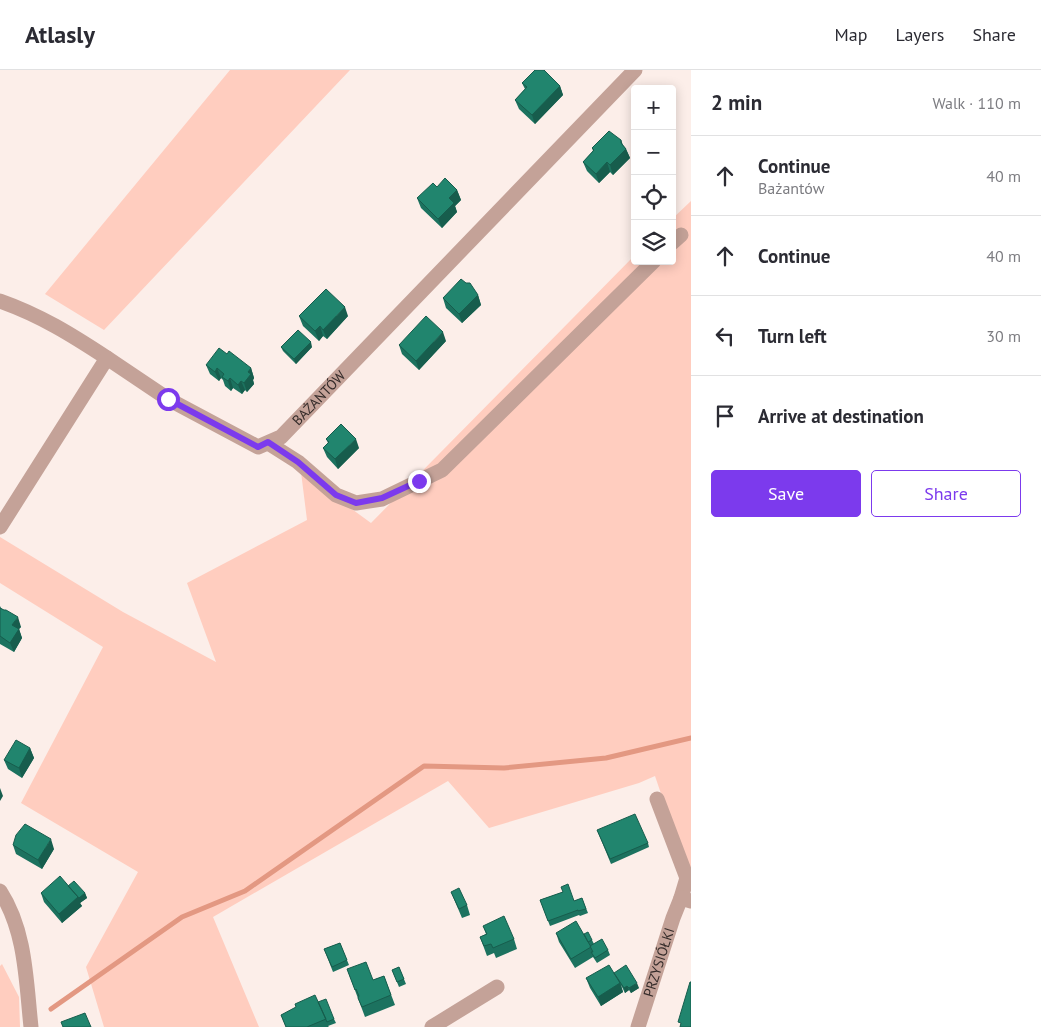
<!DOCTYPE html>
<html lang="en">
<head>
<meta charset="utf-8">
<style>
	:root { --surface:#fff; --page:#f7f7f7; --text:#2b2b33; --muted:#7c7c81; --line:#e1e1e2; --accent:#7c3aed }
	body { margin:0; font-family:"PT Sans",sans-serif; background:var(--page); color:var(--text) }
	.controls { position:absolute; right:15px; top:15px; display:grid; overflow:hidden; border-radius:5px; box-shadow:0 2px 12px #0003 }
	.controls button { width:45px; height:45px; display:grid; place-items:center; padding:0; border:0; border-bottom:1px solid var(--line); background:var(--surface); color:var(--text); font:25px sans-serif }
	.stop { position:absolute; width:15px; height:15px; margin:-11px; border:4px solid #7c3aed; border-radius:50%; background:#fff }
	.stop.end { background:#7c3aed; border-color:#fff; box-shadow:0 1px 5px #0008 }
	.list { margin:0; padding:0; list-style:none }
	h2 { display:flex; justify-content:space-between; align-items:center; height:65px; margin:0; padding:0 20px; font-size:21px }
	h2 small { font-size:16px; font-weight:400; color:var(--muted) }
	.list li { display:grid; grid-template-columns:32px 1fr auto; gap:15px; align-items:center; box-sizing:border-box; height:80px; padding:0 20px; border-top:1px solid var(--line) }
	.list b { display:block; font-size:19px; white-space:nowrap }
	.list p { margin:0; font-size:16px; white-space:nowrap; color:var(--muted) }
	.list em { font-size:16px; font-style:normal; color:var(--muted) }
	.actions { display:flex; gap:10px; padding:15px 20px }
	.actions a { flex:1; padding:11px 0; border:1px solid var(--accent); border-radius:5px; text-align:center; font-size:18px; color:var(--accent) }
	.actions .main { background:var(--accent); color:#fff }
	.icon { flex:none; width:28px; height:28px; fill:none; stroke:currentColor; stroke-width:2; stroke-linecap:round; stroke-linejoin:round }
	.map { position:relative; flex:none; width:691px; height:957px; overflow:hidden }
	header { display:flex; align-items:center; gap:30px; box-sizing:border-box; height:70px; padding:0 25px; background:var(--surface); border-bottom:1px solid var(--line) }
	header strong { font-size:24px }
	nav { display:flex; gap:28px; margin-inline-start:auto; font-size:18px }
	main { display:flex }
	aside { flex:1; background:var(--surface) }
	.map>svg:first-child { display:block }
</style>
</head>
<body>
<header>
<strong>Atlasly</strong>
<nav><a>Map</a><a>Layers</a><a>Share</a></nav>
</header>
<main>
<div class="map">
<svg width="691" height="957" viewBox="0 0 691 957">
	<rect width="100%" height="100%" fill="#fceee9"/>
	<!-- green -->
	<path fill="#ffcdbf" d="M230,0H350L104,260L45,224Z
		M691,131V812L655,706L639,713L489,758L448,711L213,847L259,957H104L86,897L138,802L21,733L103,577L0,513V467L123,542L216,592L187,513L307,450L301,402L371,453L635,185V191H672V149Z
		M2,894L19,927L20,957H0V896Z"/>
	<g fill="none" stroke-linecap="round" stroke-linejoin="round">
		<!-- stream -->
		<path stroke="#e39882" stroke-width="5" d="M51,939L182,847L245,821L424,696L504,698L606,688L691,668"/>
		<!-- minor -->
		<g stroke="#c4a298" stroke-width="15">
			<path d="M672,173L681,165"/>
			<path d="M0,231C40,245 72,265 107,288"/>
			<path d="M268,373L298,392L336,425L356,433L382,429L442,400L654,191"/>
			<path id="s1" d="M0,457L107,288L168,329L258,377L281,367L635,0"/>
			<path d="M657,729L687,808L681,828"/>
			<path d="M0,821C26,861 26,911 31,957"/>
			<path d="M432,957L497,917"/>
			<path id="s2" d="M638,957L673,848L681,828L691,831"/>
		</g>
	</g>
	<!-- wall -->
	<path fill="#1c725f" d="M522,13L560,16L563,25L535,54L519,39L515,30L525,19Z
		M621,70L623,75L626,79L630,88L613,105L610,102L599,113L587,101L583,92L593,81L592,78Z
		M437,117L457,120L461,130L455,136L457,142L442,158L421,138L417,128Z
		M478,225L481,235L462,253L446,238L443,228Z
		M299,246H348L327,269L323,266L319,271L303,256Z
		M446,271L419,300L402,284L399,275Z
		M281,277H312L296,294L283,281Z
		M206,295L251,298L254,308L253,310L254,314L247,322L245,320L242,324L233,318L231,321L225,316L223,310L221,308L219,311L210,304Z
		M326,369L359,378L338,399L327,387L323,378L328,373Z
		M0,536L1,538L21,557L19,559L22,568L14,582L0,574Z
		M30,678L34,688L22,708L8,699L4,690Z
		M597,760L648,773L649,777L611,794Z
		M13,775L54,779L42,799L16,784Z
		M68,816L85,823L87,828L80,833L82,836L62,853L44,832L41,823Z
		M451,822L467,835L470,845L462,848Z
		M563,822L574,831L582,828L588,843L580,846L579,845L550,856L540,830Z
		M483,856L514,869L517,879L496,888L494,883L487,886L480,867L486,864Z
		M556,863L584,864L592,870L594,874L608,880L610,885L597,893L593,887L575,898L559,872Z
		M340,873L349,895L333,902L324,879Z
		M399,897L406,914L399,917L392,900Z
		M347,899L373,910L384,906L395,935L365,947Z
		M614,904L639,918L631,923L629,920L625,923L621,915L623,922L601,936L590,918L586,908Z
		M318,932L334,949L336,953L328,956L329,957H286L281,945Z"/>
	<!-- shaded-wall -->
	<path fill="#175d4d" d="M560,16L563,25L535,54L532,45Z
		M672,57L675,64L672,66Z
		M621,70L624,80L626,79L630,88L613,105L610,95L621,73Z
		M607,92L610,102L599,113L596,104Z
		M457,120L461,130L455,136L457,142L442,158L438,149L449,128Z
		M478,225L481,235L462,253L459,244Z
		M345,237L348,246L327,269L323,260Z
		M320,256L323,266L319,271L315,261Z
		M443,262L446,271L419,300L416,291Z
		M311,272L312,277L296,294L294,289Z
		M217,298L221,308L219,311L215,302Z
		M251,298L254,308L253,310L254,314L247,322L244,313L248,302Z
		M230,308L233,318L231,321L228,311Z
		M241,311L245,320L242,324L238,315Z
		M356,369L359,378L338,399L335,389Z
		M18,547L21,557L19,559L22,568L14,582L10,573L12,555Z
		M30,678L34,688L22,708L19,698Z
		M0,718L3,726L0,731Z
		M51,769L54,779L42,799L38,790Z
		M85,823L87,828L80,833L82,836L62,853L59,844L78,827Z
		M620,913L623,922L601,936L598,927Z
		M637,913L639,918L631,923L629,918Z
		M627,916L629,920L625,923L624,918Z"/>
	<!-- building -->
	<path fill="#21856e" stroke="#175d4d" d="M535,0H544L560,16L532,45L515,30L527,17L522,13Z
		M609,61L621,70V73L626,79L610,95L607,92L596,104L583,92L594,80L592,78Z
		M445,108L457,120L449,128L454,133L438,149L417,128L433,113L437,117Z
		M461,209L466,213H470L478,225L459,244L443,228Z
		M326,219L345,237L323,260L320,256L315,261L299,246Z
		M426,246L443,262L416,291L399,275Z
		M298,260L311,272L294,289L281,277Z
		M219,278L227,284L229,281L251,298L248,302L251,304L244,313L241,311L238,315L230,308L228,311L222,307L224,304L217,298L215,302L206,295Z
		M341,354L356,369L335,389L323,378L329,372L326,369Z
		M0,538L4,540H6L18,547L12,555L19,559L10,573L0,566Z
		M16,670L30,678L19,698L4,690Z
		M635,744L648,773L610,789L597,760Z
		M25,754L51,769L38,790L13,775L16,765Z
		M60,806L78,827L59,844L41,823Z
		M74,811L85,823L79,828L68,816Z
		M568,814L574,831L582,828L586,839L578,841V840L548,851L540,830L563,822L561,817Z
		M459,818L467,835L459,839L451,822Z
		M504,846L514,869L493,878L491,874L484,876L480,867L487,864L483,856Z
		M576,851L591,877L571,889L556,863Z
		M588,862L592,870L588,872L584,864Z
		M602,869L608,880L595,888L591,882H593L590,876Z
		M340,873L347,890L332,897L324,879Z
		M366,892L373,910L384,906L391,925L362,937L358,928L359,926L356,919L355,920L347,899Z
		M609,895L620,913L598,927L586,908Z
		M626,895L637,913L629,918L627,916L624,918L614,903Z
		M399,897L404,909L397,912L392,900Z
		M690,912H691V957H680L681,953L678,952Z
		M315,925L326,949L307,957H286L281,945L296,937L295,934Z
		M326,929L334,949L327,952L318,932Z
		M85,943L91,957H63L61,952Z"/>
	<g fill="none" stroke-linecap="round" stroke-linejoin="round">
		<!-- route -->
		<path stroke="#7c3aed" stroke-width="6" d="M168,329L258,377L268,372L298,392L336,425L356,433L382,428L419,411"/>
	</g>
	<g text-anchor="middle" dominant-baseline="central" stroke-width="4.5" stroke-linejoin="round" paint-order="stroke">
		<!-- street labels -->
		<g font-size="14" fill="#352c2a" stroke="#fceee9">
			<text stroke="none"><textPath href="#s1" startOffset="455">BAŻANTÓW</textPath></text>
			<text stroke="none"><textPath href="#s2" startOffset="68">PRZYSIÓŁKI</textPath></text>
		</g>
	</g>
</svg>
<div class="controls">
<button>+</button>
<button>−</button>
<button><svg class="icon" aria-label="locate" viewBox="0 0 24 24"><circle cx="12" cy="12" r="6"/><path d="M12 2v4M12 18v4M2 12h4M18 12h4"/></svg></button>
<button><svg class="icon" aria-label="layers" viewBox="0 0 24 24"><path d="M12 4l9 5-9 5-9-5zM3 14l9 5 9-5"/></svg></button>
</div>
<div class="stop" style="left:168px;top:329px"></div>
<div class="stop end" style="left:419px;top:411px"></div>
</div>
<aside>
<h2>2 min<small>Walk · 110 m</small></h2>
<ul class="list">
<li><svg class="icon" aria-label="ahead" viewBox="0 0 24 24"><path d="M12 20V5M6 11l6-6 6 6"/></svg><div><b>Continue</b><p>Bażantów</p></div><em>40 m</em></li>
<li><svg class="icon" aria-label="ahead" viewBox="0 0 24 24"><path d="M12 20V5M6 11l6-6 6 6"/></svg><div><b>Continue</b></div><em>40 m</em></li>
<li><svg class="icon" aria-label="left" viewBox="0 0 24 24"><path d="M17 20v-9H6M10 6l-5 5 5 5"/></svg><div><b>Turn left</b></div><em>30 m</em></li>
<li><svg class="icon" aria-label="arrive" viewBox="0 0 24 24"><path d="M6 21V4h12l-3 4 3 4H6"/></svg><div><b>Arrive at destination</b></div></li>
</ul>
<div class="actions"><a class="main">Save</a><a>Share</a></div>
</aside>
</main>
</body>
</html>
